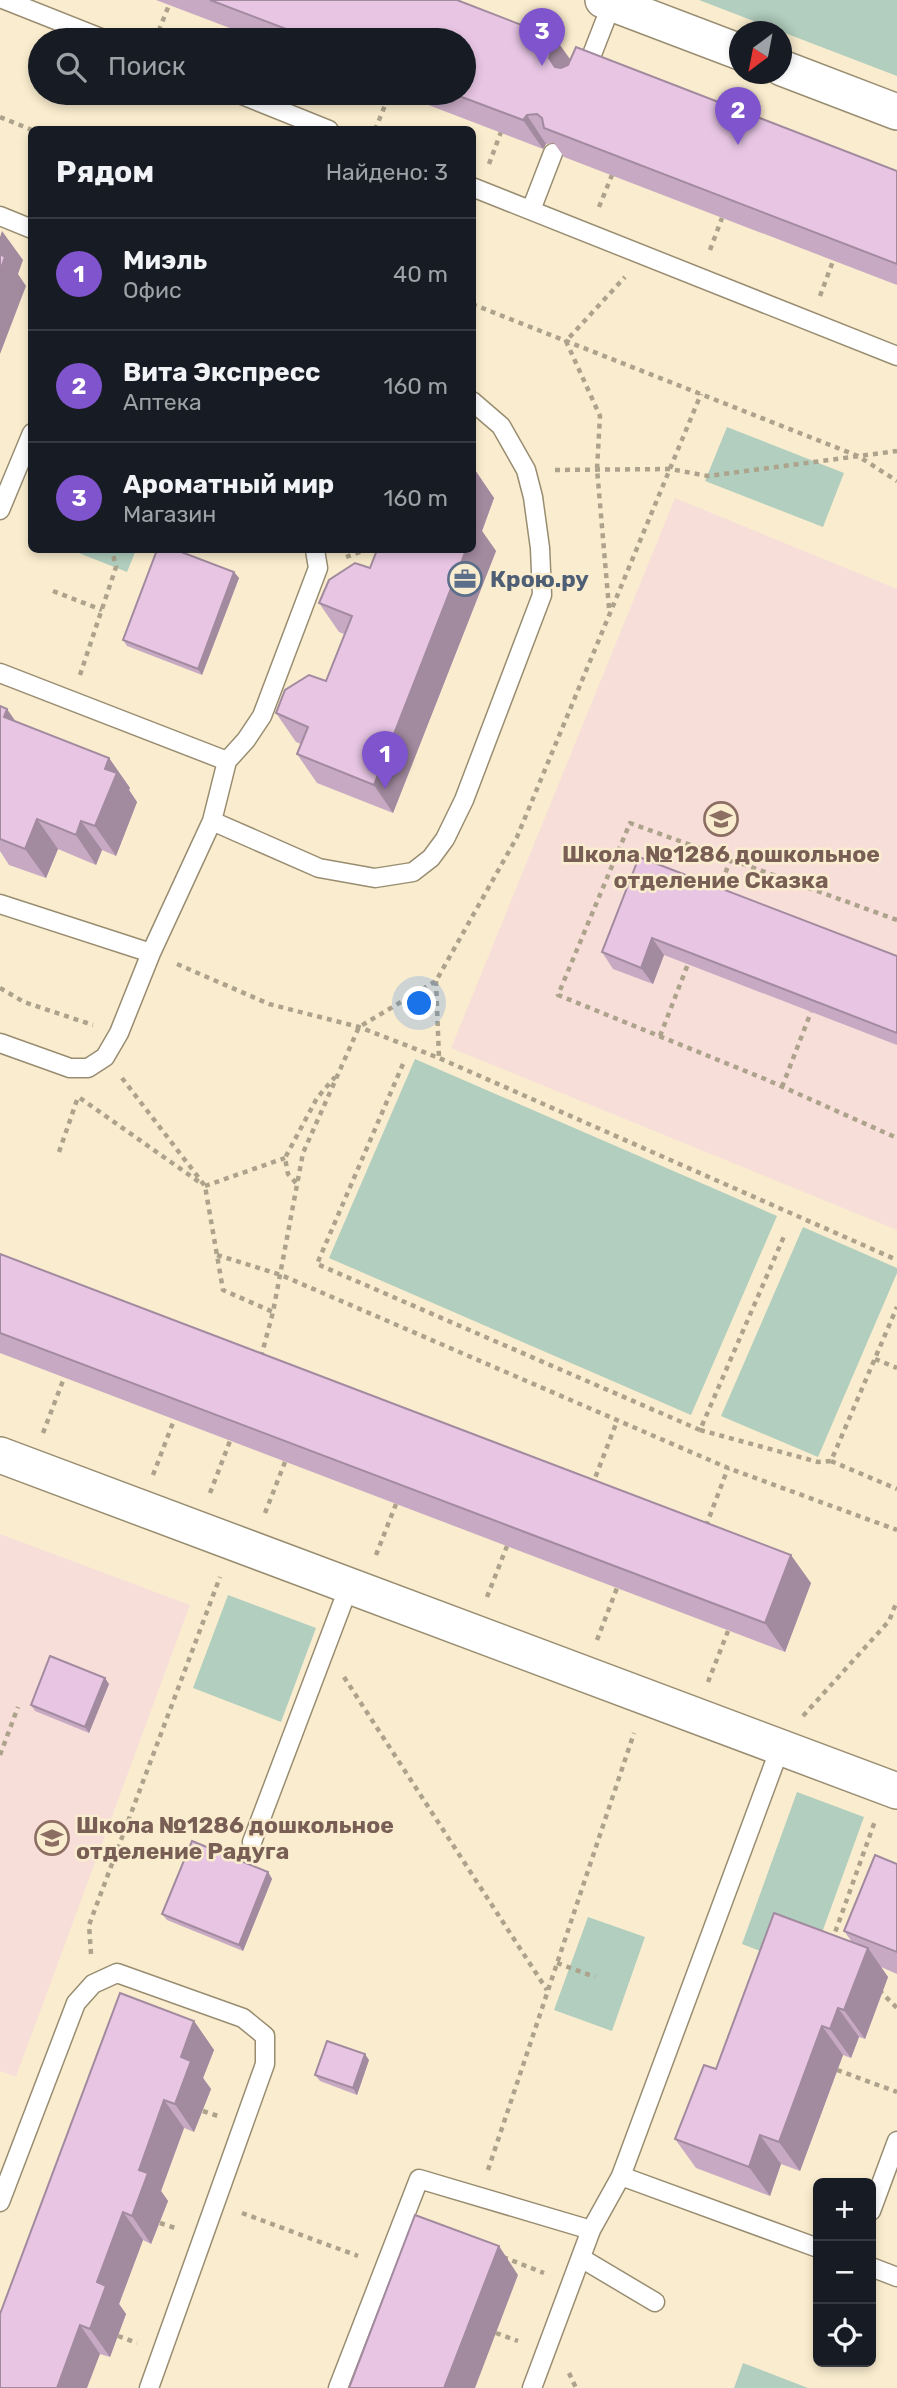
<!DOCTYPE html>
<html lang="ru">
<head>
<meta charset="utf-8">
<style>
	:root { --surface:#171b24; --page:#242831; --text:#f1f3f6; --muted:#9ea1a6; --line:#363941; --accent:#7f54cd }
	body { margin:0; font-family:Rubik,sans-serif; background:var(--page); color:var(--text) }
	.controls { position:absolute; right:21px; bottom:21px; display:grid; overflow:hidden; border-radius:10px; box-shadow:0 4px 10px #0003 }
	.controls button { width:63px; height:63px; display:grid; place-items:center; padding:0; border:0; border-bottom:2px solid var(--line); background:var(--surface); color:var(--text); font:35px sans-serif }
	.compass { position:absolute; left:729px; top:21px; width:63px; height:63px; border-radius:50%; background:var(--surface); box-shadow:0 4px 10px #0003; rotate:212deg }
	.you { position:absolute; left:420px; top:1004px; width:24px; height:24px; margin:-18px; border:5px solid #fff; border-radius:50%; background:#1a73e8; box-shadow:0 0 0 10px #1a73e833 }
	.badge { display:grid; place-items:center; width:46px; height:46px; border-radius:50%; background:var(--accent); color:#fff; font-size:23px; font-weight:700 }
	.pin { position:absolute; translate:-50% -58px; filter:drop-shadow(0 2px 4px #0008) }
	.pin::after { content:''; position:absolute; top:37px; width:24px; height:21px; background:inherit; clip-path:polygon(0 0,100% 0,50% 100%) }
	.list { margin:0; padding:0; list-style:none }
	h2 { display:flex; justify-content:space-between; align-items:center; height:91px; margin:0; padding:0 28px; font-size:30px }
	h2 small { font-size:23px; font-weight:400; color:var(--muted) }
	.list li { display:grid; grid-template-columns:46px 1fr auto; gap:21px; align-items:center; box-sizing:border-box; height:112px; padding:0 28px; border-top:2px solid var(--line) }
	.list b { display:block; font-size:26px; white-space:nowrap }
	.list p { margin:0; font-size:23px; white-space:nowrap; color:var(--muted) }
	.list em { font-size:23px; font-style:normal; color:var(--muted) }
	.icon { flex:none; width:38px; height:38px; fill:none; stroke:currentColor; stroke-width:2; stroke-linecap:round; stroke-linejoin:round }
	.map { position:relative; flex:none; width:897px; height:2388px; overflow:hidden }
	.search { position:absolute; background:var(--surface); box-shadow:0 4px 10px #0003; left:28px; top:28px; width:448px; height:77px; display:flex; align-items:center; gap:18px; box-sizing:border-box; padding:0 24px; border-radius:38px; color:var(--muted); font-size:26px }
	.panel { position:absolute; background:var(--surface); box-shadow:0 4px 10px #0003; left:28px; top:126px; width:448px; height:427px; border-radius:10px }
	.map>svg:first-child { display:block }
</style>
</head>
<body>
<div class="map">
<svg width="897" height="2388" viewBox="0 0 897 2388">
	<rect width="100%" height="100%" fill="#faedcf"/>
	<!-- education -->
	<path fill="#f8ded8" d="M675,498L897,589V1230L451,1048Z
		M0,1534L190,1605L16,2077L0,2071Z"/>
	<!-- green -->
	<path fill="#b1cebe" d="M699,0H897V76Z
		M727,427L844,473L823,527L705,481Z
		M71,550H136L127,572Z
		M415,1059L777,1216L691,1415L329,1258Z
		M803,1227L897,1268V1273L818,1457L721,1416Z
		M228,1595L316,1628L281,1722L193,1688Z
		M797,1792L864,1817L819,1941L781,1959L742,1944Z
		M588,1917L645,1937L612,2031L554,2010Z
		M743,2363L808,2388H734Z"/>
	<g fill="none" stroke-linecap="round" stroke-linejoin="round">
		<!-- service casing -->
		<g stroke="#998d71" stroke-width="21">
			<path id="service" d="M5,0L106,40
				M584,75L612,3
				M237,93L329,130
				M472,187L897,356
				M531,210L553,153
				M0,216L32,229
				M0,510L32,433
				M0,673L227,761
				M212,821L319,868L375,878L413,872L431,858L445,839L464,800L542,595L540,548L533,497L526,470L501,426L472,401
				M0,904L151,953
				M0,1043L70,1068H88L105,1057L119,1033L151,953L212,821L227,761L246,740L262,716L318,568L315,550
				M252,1842L349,1586
				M621,2176L818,2248
				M0,2202L76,2003L93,1984L117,1973L243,2018L265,2036V2064L149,2388
				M871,2211L897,2141
				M581,2258L655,2302
				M871,2267L897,2277
				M338,2388L419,2179L591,2230
				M532,2388L591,2230L621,2176L780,1748"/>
		</g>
		<!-- minor casing -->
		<g stroke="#998d71" stroke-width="38">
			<path id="minor" d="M603,0L740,52
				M782,68L897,112
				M0,1455L897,1791"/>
		</g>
		<!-- path -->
		<path stroke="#ada38c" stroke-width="4.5" stroke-dasharray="5 5" stroke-linecap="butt" d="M155,40L169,5
			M0,117L32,130
			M375,130L390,93
			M489,164L501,132
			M599,207L612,175
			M710,250L722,218
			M820,296L833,261
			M472,304L858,456L897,481
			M555,470L670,469L708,476L897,451
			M346,557L365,550
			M53,591L102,610
			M609,608L597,469L600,416L566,341L625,277
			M80,675L116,567L112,550
			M718,891L731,859
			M897,920L630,823L558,995L765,1079L897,1138
			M177,964L269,1004L359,1027L439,1058L897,1260
			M436,981L439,1058
			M0,988L24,1002L93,1025
			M660,1036L688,964
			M403,1064L317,1264L700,1430L785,1234
			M122,1078L205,1186L223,1290L273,1312
			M782,1087L811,1012
			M80,1098L202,1184
			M59,1152L78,1097
			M296,1183L288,1174L285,1158L317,1098L335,1077
			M205,1186L285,1158
			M217,1255L281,1275L728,1468L897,1530
			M261,1357L273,1312L303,1153L359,1027L436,981L517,837L701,394
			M875,1359L897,1368
			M700,1430L818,1462L831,1461L897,1307
			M43,1433L64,1378
			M831,1461L897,1489
			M153,1475L174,1420
			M592,1486L617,1421
			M210,1493L230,1441
			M265,1513L285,1462
			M706,1526L728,1468
			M376,1555L396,1504
			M487,1597L507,1546
			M597,1640L617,1588
			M344,1677L547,1990
			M708,1682L728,1631
			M803,1716L889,1621L897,1601
			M0,1755L18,1707
			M832,1941L875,1821
			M91,1954L89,1925L220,1577
			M557,1963L595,1977
			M879,1990L897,2008
			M837,2070L897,2092
			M203,2111L218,2116
			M488,2170L634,1733
			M242,2213L358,2256
			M160,2223L175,2228
			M503,2257L544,2273
			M496,2333L518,2341
			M118,2336L137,2343
			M569,2373L576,2388"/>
		<!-- service -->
		<use href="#service" stroke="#fff" stroke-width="18"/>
		<!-- minor -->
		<use href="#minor" stroke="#fff" stroke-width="35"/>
	</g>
	<!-- wall -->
	<path fill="#c7a9c3" d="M156,0H457L570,60L897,171V285L564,157L554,143L546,144L543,149L397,93H464V40H261Z
		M475,470L494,498L482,531L496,551L393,813L317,783L297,754L301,744L296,742L276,713L326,681L344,634L339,632L319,603L370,568Z
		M234,572L239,578L202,675L127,646L123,640Z
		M0,706L15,721L109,758L130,788L129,790L137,802L116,856L102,850L96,865L58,849L46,878L9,865L0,851Z
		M639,857L897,956V1045L664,955L653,984L613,969L602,952Z
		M0,1254L811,1583L785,1652L0,1353Z
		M109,1684L89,1733L35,1711L31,1705Z
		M897,1864V1974L881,1967L888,1977L865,2039L859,2037L851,2058L843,2055L800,2171L781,2164L770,2196L696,2168L675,2139L716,2069L852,1942L844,1931Z
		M268,1872L272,1879L243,1951L167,1920L162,1914Z
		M194,2021L214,2050L203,2078L211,2089L194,2132L184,2128L161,2191L168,2201L151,2244L143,2240L119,2304L126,2314L110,2357L100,2354L0,2388Z
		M369,2060L357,2095L320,2081L315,2075Z"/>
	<!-- shaded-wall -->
	<path fill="#a28a9f" d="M555,38L575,66L569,86L549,58Z
		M527,115L546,144L543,149L523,120Z
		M2,231L23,260L18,274L26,286L0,354V237Z
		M475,470L494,498L482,531L496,551L393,813L374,785L466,550H472V475Z
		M234,572L239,578L202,675L198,669Z
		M7,709L28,739L4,717Z
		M109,758L130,788L129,790L137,802L116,856L95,826L105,769Z
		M37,819L58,849L46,878L25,849Z
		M81,821L102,850L96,865L76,835Z
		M652,938L664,955L653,984L641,968Z
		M791,1555L811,1583L785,1652L765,1623Z
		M105,1678L109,1684L89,1733L85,1727Z
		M268,1872L272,1879L243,1951L239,1945Z
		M868,1948L888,1977L865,2039L844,2010Z
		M838,2008L859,2037L851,2058L830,2029Z
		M194,2021L214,2050L203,2078L211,2089L194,2132L175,2104L181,2057Z
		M822,2026L843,2055L800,2171L779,2142Z
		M365,2054L369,2060L357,2095L353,2088Z
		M164,2100L184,2128L161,2191L168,2201L151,2244L132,2216L139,2170Z
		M760,2135L781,2164L770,2196L749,2167Z
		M123,2212L143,2240L119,2304L126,2314L110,2357L90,2329L97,2282Z
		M499,2246L518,2275L475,2388H444Z
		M80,2325L100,2354L87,2388H57Z"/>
	<!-- building -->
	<path fill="#e7c5e3" stroke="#a28a9f" stroke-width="2" d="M210,0H457L555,38L549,58L555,67L561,68L568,65L576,47L897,171V264L544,128L542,118L537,114L527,115L523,120L451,93H464V40H315Z
		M0,254L5,257L0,271Z
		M472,521L476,523L472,532Z
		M157,550H176L234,572L198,669L123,640Z
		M377,550H466L374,785L297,754L308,727L276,713L285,690L309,675L326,681L352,616L319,603L329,580L355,563L370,568Z
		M0,706L7,709L4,717L109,758L105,769L117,773L95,826L81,821L76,835L37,819L25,849L0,839Z
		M639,857L897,956V1033L652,938L641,968L602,952Z
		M0,1254L791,1555L765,1623L0,1333Z
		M50,1656L105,1678L85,1727L31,1705Z
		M192,1841L268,1872L239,1945L162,1914Z
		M875,1855L897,1864V1952L844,1931Z
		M774,1913L868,1948L844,2010L838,2008L830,2029L822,2026L779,2142L760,2135L749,2167L675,2139L704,2065L716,2069Z
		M120,1993L194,2021L181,2057L191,2061L175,2104L164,2100L139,2170L148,2173L132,2216L123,2212L97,2282L106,2286L90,2329L80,2325L57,2388H0V2314Z
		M327,2041L365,2054L353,2088L315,2075Z
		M415,2215L499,2246L444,2388H349Z"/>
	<!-- icons -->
	<defs>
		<g id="office-ring" transform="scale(1.75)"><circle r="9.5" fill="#faedcf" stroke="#5c6f8a" stroke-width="1.5"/><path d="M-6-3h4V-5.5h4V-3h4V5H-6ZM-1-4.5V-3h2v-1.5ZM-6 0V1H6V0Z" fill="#5c6f8a"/></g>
		<g id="school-ring" transform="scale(1.75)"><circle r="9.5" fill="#faedcf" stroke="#8d6e63" stroke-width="1.5"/><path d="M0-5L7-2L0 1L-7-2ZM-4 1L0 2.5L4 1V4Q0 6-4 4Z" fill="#8d6e63"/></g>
	</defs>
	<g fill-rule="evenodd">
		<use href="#office-ring" x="465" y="579"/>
		<use href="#school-ring" x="721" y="819"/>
		<use href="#school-ring" x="52" y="1838"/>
	</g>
	<g text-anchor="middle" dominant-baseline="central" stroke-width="5" stroke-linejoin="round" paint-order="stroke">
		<!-- service labels -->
		<g font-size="23" font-weight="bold" fill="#4e5e75" stroke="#faedcf" text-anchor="start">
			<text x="490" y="579">Крою.ру</text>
		</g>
		<!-- education labels -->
		<g font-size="23" font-weight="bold" fill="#785e54" stroke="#faedcf">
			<text x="721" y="854">Школа №1286 дошкольное<tspan x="721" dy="26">отделение Сказка</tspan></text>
			<text x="76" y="1825" text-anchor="start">Школа №1286 дошкольное<tspan x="76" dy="26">отделение Радуга</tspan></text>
		</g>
	</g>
</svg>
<div class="controls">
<button>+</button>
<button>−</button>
<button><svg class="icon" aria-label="locate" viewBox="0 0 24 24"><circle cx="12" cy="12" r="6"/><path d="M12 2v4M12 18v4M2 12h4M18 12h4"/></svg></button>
</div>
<svg class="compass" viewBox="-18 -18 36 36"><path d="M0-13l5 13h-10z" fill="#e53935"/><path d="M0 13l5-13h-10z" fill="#9ea1a6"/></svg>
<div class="you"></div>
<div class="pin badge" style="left:385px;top:789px">1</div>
<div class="pin badge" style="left:738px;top:145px">2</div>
<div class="pin badge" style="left:542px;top:66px">3</div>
<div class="search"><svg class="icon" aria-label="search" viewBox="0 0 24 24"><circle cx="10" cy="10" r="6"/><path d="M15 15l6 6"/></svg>Поиск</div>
<section class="panel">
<h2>Рядом<small>Найдено: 3</small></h2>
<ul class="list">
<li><span class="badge">1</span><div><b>Миэль</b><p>Офис</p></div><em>40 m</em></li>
<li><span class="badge">2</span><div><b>Вита Экспресс</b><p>Аптека</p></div><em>160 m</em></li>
<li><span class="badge">3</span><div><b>Ароматный мир</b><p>Магазин</p></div><em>160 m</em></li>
</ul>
</section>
</div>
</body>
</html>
